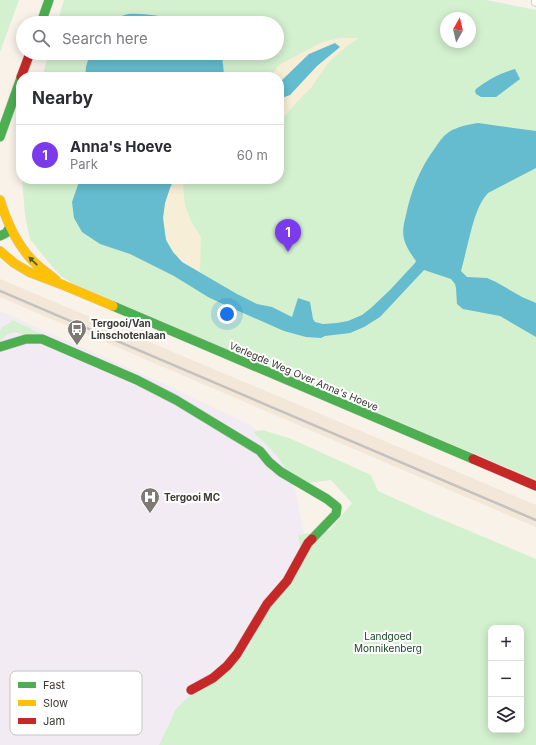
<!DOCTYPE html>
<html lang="en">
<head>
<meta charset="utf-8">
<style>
	:root { --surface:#fff; --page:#f7f7f7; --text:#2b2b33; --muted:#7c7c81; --line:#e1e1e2; --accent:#7c3aed }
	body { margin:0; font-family:Inter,sans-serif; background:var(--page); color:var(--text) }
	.controls { position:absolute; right:12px; bottom:12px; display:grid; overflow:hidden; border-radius:8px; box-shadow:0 2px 10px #0003 }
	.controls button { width:36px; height:36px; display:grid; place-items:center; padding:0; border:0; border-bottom:1px solid var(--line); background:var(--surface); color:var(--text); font:20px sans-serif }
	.compass { position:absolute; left:440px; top:12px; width:36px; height:36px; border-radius:50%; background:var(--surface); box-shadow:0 2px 10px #0003; rotate:8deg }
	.you { position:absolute; left:227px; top:314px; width:14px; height:14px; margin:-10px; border:3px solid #fff; border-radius:50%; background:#1a73e8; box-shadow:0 0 0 6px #1a73e833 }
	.badge { display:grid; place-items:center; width:26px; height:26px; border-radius:50%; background:var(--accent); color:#fff; font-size:13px; font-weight:700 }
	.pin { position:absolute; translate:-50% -33px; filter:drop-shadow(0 1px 2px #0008) }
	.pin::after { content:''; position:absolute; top:21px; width:14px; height:12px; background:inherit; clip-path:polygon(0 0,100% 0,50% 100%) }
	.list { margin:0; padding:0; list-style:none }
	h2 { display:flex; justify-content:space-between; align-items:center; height:52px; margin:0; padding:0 16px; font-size:17px }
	h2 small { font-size:13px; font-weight:400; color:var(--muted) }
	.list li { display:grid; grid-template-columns:26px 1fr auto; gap:12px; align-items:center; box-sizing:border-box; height:60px; padding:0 16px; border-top:1px solid var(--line) }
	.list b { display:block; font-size:15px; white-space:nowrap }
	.list p { margin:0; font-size:13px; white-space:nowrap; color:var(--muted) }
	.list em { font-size:13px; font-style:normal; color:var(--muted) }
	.icon { flex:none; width:22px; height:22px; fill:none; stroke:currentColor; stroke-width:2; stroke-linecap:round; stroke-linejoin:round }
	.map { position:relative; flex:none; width:536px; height:745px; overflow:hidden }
	.search { position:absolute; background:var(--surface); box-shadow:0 2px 10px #0003; left:16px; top:16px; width:268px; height:44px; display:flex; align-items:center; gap:10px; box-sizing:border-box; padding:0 14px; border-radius:22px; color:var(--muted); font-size:15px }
	.panel { position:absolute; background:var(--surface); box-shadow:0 2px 10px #0003; left:16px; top:72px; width:268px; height:112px; border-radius:16px }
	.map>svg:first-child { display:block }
</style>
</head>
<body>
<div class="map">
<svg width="536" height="745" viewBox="0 0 536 745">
	<rect width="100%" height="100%" fill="#f8f2e9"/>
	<!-- built -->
	<path fill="#f2e7d8" d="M0,279L536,505V527L0,297Z"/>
	<!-- medical -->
	<path fill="#f2ebf3" d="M0,311L167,385L250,425L269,439L292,473L308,555L281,620L162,745H0Z"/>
	<!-- green -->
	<path fill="#d3f0cf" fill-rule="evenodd" d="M0,0H19L0,52Z
		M64,0H486L536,10V480L74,284L62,277L50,264L30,239L25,215L22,179H279V77H42L49,53H277V23H57ZM446,18H470V42H446Z
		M12,320L32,329V330L42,334H22L14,332L6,335L0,342V332L2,327L10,323Z
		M262,430L289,438L371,475L378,491L429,514L536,559V745H159L171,721L175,710L187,698L204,689L240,658L249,647L261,623L302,557L298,535L330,530L352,503L331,480L290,485C289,481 288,476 287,472C280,456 266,444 253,432ZM491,628H521V730H491Z"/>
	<!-- sand -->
	<path fill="#f6eed6" d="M340,38H359L347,46L330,61L319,76L311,88L297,102L284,117L279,120V99L290,95L317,66L340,47L309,54L279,83V77H270L279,65L322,42Z
		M174,179H187L183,185L185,205L191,221L201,237L200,272L182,262L173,252L166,240L163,218L165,203L170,188Z"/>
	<!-- water -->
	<path fill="#64bcce" d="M128,14C148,13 167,17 186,23H109L118,17Z
		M335,43L340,47L317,66L290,95L279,99V83L309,54Z
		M90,53H221L223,64L224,75L223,77H85L86,67Z
		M515,69L520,79L496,97H481L476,94L475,91L476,89C488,80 500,73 515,69Z
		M478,123L536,131V168L488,193C479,203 476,214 472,227C468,242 465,256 461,271L467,277L487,278L496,282L522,297L536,303V337L500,316L463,309L457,304L456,288L455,284L451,279L424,270L380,317L364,327L350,333L325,336L321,338L306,337L284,331L227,306L208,297L174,276L130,254L100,244L82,232L74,218L72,202L80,179H174L170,188L165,203L163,218L166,240L173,252L182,262L237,294L257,304L272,307L292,317L298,298L310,302L313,319L315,322L323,324L337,323L348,321L362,315L371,308L390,290L415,263L416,261C411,254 406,247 404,239C402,231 404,223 406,215C411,191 420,168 435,148C439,142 443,136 449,132C456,127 470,124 478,123Z"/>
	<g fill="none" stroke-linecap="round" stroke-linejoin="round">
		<!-- street casing -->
		<g stroke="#ccc8c1" stroke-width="10">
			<path id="street" d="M536,2V1"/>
		</g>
		<!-- fast casing -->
		<g stroke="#ccc8c1" stroke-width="10">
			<path id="fast" d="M41,23L49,0
				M0,137L21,78
				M0,236L6,233L10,227
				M113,306L473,459
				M0,347L26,339H42L137,380L176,400L260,451L269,462L281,472L327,499L337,507L336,514L312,539"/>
		</g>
		<!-- slow casing -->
		<g stroke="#ccc8c1" stroke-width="10">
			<path id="slow" d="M0,200C7,223 17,245 34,262C41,269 49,274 56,280
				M0,251L14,263L29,272L63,285L113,306"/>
		</g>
		<!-- jam casing -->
		<g stroke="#ccc8c1" stroke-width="10">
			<path id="jam" d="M21,77L30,53
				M473,459L536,486
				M191,690L213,678L227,666L237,654L267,604L287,581L308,543L312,539"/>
		</g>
		<!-- street -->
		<use href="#street" stroke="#fefdfc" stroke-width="8"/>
		<!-- fast -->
		<use href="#fast" stroke="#4caf50" stroke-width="9"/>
		<!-- slow -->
		<use href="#slow" stroke="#ffc107" stroke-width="9"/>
		<!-- jam -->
		<use href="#jam" stroke="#c62828" stroke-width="9"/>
		<!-- rail -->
		<path stroke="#c3c2bf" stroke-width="2.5" d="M0,291L536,520"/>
	</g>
	<!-- one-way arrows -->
	<defs><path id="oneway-solid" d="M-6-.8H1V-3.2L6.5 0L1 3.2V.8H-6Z"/></defs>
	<use fill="#425c3c" href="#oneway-solid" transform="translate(33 261) rotate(-136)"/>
	<!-- icons -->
	<defs>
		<g id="bus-pin" transform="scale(1)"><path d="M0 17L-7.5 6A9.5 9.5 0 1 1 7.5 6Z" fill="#7e7a73" stroke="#fff"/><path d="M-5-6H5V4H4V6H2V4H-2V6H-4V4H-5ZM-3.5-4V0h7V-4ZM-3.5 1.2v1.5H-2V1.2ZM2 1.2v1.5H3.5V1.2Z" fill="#fff"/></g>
		<g id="hospital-pin" transform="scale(1)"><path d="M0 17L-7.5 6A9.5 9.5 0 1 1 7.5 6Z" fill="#7e7a73" stroke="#fff"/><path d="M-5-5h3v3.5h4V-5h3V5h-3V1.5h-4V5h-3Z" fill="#fff"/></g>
	</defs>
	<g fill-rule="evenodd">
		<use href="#bus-pin" x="77" y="329"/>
		<use href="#hospital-pin" x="150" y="497"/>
	</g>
	<g text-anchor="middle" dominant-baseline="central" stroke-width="4" stroke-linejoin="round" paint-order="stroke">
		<!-- poi labels -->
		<g font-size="10" font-weight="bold" fill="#3d3933" stroke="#fff" text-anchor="start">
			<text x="91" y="323">Tergooi/Van<tspan x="91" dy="12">Linschotenlaan</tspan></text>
			<text x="164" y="497">Tergooi MC</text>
		</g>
		<!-- street labels -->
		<g font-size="10" fill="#3d3933" stroke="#fff">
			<text transform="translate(304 376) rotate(23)">Verlegde Weg Over Anna's Hoeve</text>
		</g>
		<!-- park labels -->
		<g font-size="10" fill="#164720" stroke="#fff">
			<text x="388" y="636">Landgoed<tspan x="388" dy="12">Monnikenberg</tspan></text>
		</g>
	</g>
	<!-- legend -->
	<rect x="10" y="671" width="132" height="64" rx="6" fill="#fff" stroke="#c5c4c2" stroke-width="1"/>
	<rect x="18" y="682" width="18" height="6" fill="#4caf50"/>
	<rect x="18" y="700" width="18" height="6" fill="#ffc107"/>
	<rect x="18" y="718" width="18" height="6" fill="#c62828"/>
	<g font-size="11" fill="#3d3933">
		<text x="43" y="689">Fast</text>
		<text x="43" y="707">Slow</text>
		<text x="43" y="725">Jam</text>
	</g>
</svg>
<div class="controls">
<button>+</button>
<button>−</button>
<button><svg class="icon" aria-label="layers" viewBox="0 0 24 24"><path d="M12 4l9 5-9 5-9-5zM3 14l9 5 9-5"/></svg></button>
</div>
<svg class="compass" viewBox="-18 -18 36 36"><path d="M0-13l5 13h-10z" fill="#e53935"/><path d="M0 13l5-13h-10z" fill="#7c7c81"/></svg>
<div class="you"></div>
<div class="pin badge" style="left:288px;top:252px">1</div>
<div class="search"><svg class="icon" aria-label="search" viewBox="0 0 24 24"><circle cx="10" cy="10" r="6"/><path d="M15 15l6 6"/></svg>Search here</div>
<section class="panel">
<h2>Nearby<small></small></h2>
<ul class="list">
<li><span class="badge">1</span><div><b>Anna's Hoeve</b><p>Park</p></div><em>60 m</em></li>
</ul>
</section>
</div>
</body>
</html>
